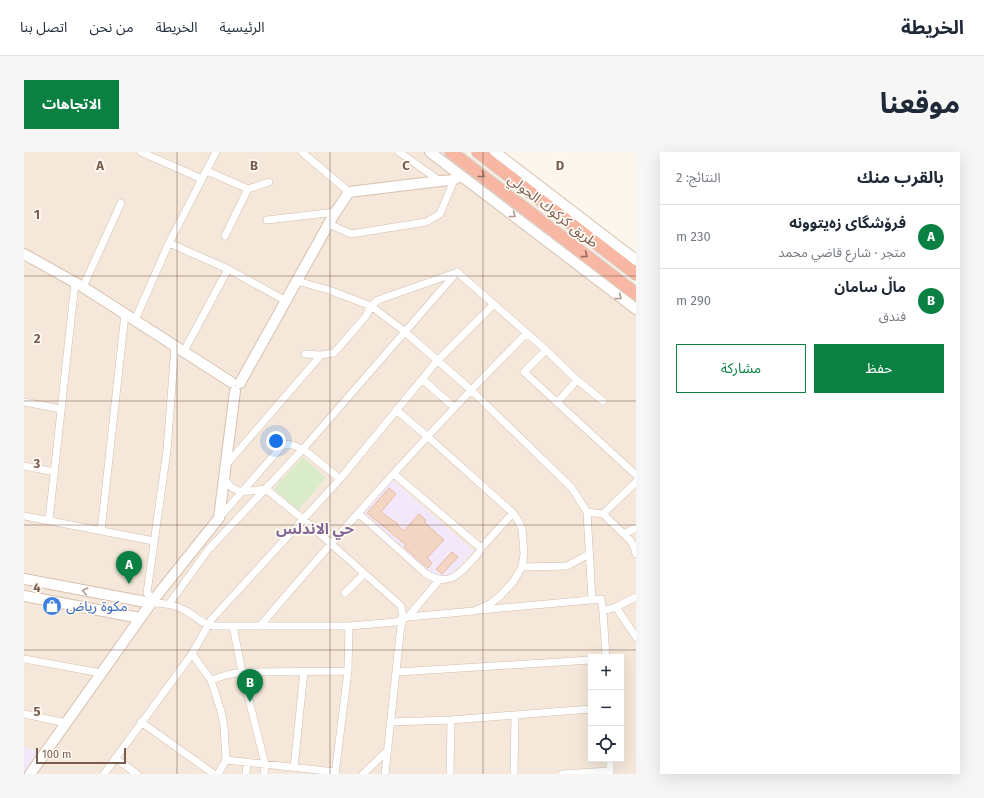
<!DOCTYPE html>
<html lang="ar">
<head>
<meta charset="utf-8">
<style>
	:root { --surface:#fff; --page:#f6f6f7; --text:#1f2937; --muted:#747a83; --line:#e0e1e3; --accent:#0b8043 }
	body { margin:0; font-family:"Fira Sans","Noto Sans Arabic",sans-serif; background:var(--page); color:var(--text); direction:rtl }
	.controls { position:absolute; right:12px; bottom:12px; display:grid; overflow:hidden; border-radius:0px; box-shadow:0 4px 16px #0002 }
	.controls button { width:36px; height:36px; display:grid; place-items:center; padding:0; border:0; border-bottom:1px solid var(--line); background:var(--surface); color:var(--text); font:20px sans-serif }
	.scale { position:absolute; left:12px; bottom:10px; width:90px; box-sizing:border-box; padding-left:4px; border:2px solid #7a5c4d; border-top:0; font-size:11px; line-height:14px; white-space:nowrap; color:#7a5c4d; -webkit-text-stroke:3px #fffaf3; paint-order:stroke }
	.you { position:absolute; left:252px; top:289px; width:14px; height:14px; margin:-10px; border:3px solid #fff; border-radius:50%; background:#1a73e8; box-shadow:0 0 0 6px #1a73e833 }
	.badge { display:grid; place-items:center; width:26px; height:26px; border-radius:50%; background:var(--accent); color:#fff; font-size:13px; font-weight:700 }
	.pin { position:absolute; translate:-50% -33px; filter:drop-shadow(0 1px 2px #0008) }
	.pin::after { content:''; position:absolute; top:21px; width:14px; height:12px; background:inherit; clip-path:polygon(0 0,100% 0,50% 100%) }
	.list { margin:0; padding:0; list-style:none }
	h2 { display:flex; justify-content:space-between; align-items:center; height:52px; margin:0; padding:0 16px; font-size:17px }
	h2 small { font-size:13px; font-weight:400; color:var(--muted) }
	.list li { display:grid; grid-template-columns:26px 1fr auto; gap:12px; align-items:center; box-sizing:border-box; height:64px; padding:0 16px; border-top:1px solid var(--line) }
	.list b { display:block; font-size:15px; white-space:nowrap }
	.list p { margin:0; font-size:13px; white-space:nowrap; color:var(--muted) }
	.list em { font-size:13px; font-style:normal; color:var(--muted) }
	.actions { display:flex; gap:8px; padding:12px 16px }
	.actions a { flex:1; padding:9px 0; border:1px solid var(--accent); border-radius:0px; text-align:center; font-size:14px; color:var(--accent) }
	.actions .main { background:var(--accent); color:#fff }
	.icon { flex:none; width:22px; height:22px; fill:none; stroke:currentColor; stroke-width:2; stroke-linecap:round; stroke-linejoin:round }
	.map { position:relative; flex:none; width:612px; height:622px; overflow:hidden; direction:ltr; border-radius:0px }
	header { display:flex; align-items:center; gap:24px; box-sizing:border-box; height:56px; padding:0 20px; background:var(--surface); border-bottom:1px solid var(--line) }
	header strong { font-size:19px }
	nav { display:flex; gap:22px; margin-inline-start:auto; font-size:14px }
	.intro { display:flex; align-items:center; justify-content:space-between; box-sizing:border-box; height:96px; padding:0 24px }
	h1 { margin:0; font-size:28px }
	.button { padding:10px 18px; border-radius:0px; background:var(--accent); color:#fff; font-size:14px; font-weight:700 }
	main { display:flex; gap:24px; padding:0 24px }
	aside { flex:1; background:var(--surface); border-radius:0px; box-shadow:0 4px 16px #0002 }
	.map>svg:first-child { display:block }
</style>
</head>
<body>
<header>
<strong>الخريطة</strong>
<nav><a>الرئيسية</a><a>الخريطة</a><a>من نحن</a><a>اتصل بنا</a></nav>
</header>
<div class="intro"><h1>موقعنا</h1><a class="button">الاتجاهات</a></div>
<main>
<aside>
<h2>بالقرب منك<small>النتائج: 2</small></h2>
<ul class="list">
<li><span class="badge">A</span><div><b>فرۆشگای زەیتوونە</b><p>متجر · شارع قاضي محمد</p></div><em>230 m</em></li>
<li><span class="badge">B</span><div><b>ماڵ سامان</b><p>فندق</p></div><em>290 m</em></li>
</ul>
<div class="actions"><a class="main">حفظ</a><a>مشاركة</a></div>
</aside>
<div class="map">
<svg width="612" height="622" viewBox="0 0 612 622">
	<rect width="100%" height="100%" fill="#fdf6ec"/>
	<!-- residential -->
	<path fill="#f5e8da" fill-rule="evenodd" d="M0,0H441L612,132V622H0ZM567,505H597V607H567Z"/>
	<!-- education -->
	<path fill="#f3e8fa" d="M367,330H371L450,399L430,420L424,423L417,424L401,417L340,361Z
		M0,595L15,599L0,620Z"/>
	<!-- green -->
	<path fill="#d8ecc9" d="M279,305L302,326L274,358L250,337Z"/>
	<!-- building -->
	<path fill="#f3d5c3" stroke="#e6bba3" d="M365,336L372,342L357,360L374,372L373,373L380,379L395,362L402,368L400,370L420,388L403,406L408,411L404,416L380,395L382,393L343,361Z
		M428,400L434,405L418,422L412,417Z"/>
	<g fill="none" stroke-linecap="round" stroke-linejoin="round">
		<!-- street casing -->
		<g stroke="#d1beb0" stroke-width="8">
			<path id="street" d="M117,0L178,27
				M278,0L325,40
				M375,0L416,29
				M183,19L224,37L245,30
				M243,68L312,60
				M305,72L327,82L402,70L416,62L430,28
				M201,84L224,37
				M145,91L204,117L262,149
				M433,120L522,198L553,228L579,249
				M273,129L305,138L347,154L380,179L446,237L548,336L563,360L568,448
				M59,135L97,51
				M111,168L145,91L192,0
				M522,198L500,220L612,323
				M160,199L204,117
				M281,202L297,203
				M398,227L430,255
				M0,250L37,257
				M533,251L553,228
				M202,313L297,203L310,201L342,164L347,154L354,148L431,121
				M0,314L31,320
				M200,326C211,345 223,339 242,337L279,367L376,453C381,462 377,473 376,482L361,622
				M563,360L579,362L607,389L610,395L612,402
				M334,361L401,421C427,439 441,416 457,398V396L370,322
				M579,362L612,330
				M0,364L130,389
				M195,366L258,294L265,292L279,297L433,120
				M25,368L51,131
				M77,379L101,162
				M600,382L612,376
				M457,396L489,361
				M498,415L543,414L565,402
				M321,441L340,422
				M130,448L123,441L143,298L151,194
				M127,451C142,451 154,453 167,462C175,467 180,473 189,474H325L372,470L384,465L450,459L466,452L476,444L489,430L498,415L500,402L498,377L495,370L489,361L403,284L372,258
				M145,452L184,398L279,297L316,327
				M592,455L612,485
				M456,458L577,447L579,459L582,505
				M579,459L592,455L612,445
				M384,465L416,427
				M209,474L218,520L241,612L240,622
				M236,474C322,373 410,274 503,181
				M168,502L187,528L197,559L200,574L202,608L194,622
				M0,507L77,521
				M373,520L567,508
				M187,528L202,523L218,520L324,519
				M0,562L42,571
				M117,570L190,622
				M367,570L427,568L567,557
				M91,606L113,622
				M586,607V622
				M202,608L312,620
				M270,616L280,519
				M80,622L168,502L187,468L316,327L413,209L470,152
				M222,622L223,610
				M311,622L324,519L325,474
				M339,622L364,598
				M426,622L427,568
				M490,622L491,563
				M538,622L586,619"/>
		</g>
		<!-- secondary casing -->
		<g stroke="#d6c0b0" stroke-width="12">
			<path id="secondary" d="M406,0L612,157
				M471,0L612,108
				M0,102L59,135L207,230
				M216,231L309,64L325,40L416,29C423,28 430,30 436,23
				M0,427L127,451
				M0,444L116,466
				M6,622L127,451L195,366L211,239"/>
		</g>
		<!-- highway casing -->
		<g stroke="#dad1cd" stroke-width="14">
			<path id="highway" d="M427,0L612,142
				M454,0L612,122"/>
		</g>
		<!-- street -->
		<use href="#street" stroke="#fff" stroke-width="7"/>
		<!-- secondary -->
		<use href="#secondary" stroke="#fff" stroke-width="10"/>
		<!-- highway -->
		<use href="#highway" stroke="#f7b7a3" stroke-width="12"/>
	</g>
	<!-- one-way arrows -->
	<defs><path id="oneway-chevron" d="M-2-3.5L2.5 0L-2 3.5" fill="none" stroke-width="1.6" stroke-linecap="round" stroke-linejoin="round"/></defs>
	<g stroke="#936e5e">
		<use href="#oneway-chevron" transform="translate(458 23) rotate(38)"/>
		<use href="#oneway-chevron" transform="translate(561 103) rotate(37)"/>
	</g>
	<g stroke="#af9d94">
		<use href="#oneway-chevron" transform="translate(489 63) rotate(37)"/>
		<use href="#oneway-chevron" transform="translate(595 145) rotate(37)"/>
		<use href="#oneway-chevron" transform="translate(61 439) rotate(-169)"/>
	</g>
	<!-- grid -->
	<path fill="none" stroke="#7a5c4d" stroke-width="1" stroke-opacity="0.55" d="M153,0V622M306,0V622M459,0V622M0,124H612M0,249H612M0,373H612M0,498H612"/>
	<!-- icons -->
	<defs>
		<g id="shop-disc" transform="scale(1)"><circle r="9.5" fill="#3f7fe0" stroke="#fffaf3"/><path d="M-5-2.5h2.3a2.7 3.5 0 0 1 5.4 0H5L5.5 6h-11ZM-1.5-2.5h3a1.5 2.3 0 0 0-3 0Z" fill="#fff"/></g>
	</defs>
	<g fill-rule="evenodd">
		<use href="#shop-disc" x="28" y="454"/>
	</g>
	<g text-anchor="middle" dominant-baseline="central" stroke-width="3.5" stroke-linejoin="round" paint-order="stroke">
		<!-- street labels -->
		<g font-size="14" fill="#7a5c4d" stroke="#fffaf3">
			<text transform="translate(529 59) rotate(38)">طريق كركوك الحولي</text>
		</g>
		<!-- shop labels -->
		<g font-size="14" fill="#366cbe" stroke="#fffaf3" text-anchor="start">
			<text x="42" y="454">مكوة رياض</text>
		</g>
		<!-- neighbourhood labels -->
		<g font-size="15" font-weight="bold" fill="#846695" stroke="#fffaf3">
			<text x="291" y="377">حي الاندلس</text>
		</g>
	</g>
	<g font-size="13" text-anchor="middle" font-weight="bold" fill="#7a5c4d" stroke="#fffaf3" stroke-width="3.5" stroke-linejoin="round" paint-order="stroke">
		<text x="76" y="18">A</text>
		<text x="230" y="18">B</text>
		<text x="382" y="18">C</text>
		<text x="536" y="18">D</text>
		<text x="13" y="67">1</text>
		<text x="13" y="191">2</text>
		<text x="13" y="316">3</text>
		<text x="13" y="440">4</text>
		<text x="13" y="564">5</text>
	</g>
</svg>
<div class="controls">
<button>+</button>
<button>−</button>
<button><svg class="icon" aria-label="locate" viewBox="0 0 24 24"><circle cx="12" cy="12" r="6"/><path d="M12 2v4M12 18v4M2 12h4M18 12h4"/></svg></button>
</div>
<div class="scale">100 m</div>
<div class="you"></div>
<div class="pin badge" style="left:105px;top:432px">A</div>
<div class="pin badge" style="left:226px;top:550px">B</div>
</div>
</main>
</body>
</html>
